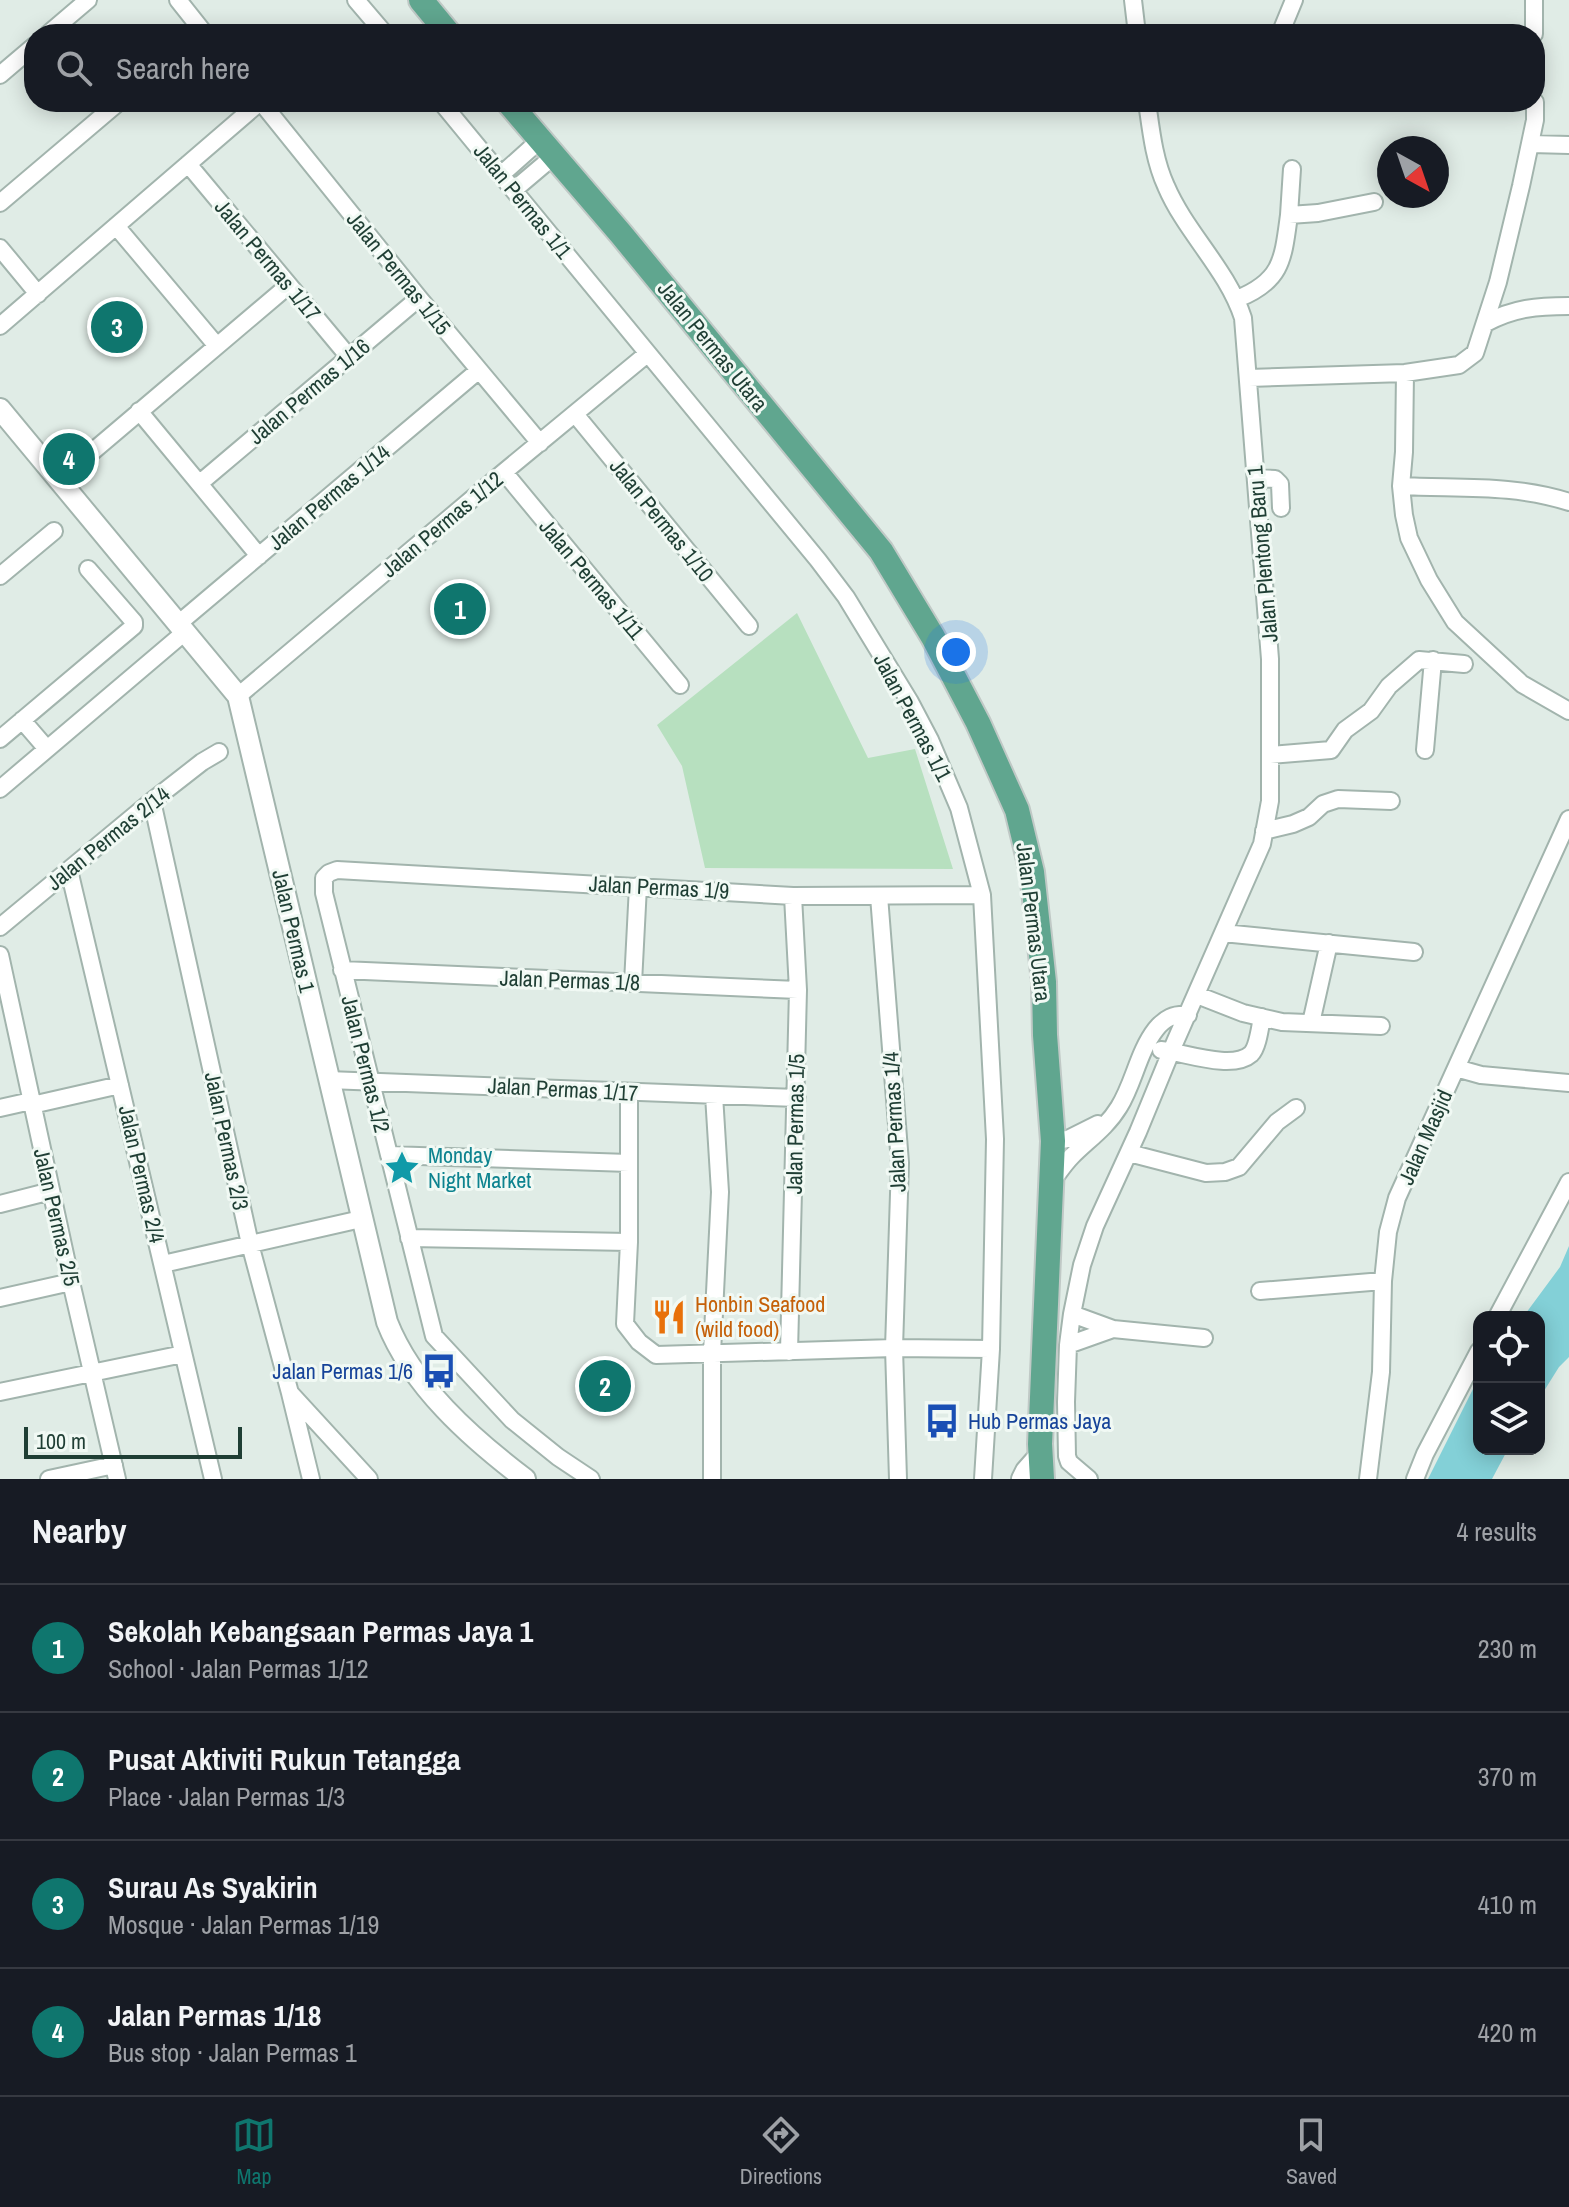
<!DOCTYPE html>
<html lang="en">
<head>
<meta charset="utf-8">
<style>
	:root { --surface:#171b24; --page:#20242c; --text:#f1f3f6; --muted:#9ea1a6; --line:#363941; --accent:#0f766e }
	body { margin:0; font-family:"Archivo Narrow",sans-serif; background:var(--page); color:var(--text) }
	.controls { position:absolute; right:24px; bottom:24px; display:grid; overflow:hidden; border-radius:16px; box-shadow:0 4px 20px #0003 }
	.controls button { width:72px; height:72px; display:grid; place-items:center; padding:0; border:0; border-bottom:2px solid var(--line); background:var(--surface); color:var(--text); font:40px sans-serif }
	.compass { position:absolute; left:1377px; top:136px; width:72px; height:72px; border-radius:50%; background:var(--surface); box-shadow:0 4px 20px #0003; rotate:140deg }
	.scale { position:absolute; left:24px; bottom:20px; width:218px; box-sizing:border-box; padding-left:8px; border:4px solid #1f3e34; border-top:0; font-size:22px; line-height:28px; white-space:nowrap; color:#1f3e34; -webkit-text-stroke:6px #f1f9f4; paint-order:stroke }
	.you { position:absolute; left:956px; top:652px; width:28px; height:28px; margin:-20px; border:6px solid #fff; border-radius:50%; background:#1a73e8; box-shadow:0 0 0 12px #1a73e833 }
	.badge { display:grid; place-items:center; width:52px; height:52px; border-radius:50%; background:var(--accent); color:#fff; font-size:26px; font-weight:700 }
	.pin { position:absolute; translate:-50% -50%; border:4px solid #fff; box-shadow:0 2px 8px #0006 }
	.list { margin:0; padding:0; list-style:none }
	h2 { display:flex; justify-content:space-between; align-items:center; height:104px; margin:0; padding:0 32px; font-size:34px }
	h2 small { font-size:26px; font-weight:400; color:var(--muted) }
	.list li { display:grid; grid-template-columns:52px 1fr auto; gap:24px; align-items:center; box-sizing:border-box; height:128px; padding:0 32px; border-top:2px solid var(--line) }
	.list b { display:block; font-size:30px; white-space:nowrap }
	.list p { margin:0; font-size:26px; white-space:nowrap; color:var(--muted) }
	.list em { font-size:26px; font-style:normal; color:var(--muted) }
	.icon { flex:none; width:44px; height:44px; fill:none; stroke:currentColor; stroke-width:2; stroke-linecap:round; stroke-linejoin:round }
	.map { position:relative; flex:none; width:1569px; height:1479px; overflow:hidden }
	.search { position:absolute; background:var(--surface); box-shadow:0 4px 20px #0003; left:24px; right:24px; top:24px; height:88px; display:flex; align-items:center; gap:20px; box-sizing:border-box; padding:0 28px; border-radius:32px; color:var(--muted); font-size:30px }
	.sheet { height:616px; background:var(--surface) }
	nav { display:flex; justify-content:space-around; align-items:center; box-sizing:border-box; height:112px; border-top:2px solid var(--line); background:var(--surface); font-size:22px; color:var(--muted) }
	nav a { display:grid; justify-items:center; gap:4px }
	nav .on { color:var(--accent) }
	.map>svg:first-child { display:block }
</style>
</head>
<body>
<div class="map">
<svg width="1569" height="1479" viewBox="0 0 1569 1479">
	<rect width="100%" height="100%" fill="#e0ece6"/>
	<!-- green -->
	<path fill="#b7e0bf" d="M797,613L868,758L915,749L953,869L705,868L682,766L657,725Z"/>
	<!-- water -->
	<path fill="#83d0d7" d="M1569,1246V1357L1559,1367L1539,1399V1317H1523L1560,1267Z
		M1479,1377V1449H1508L1492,1479H1428Z"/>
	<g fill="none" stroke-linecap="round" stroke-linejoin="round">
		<!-- minor casing -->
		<g stroke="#a2b4ad" stroke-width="20">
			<path id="minor" d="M178,0L205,34
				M356,0L385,34
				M1133,0L1137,34
				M48,34L88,0
				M1280,34L1294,0
				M1534,34V0
				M0,75L34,46
				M261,102L419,298L540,443
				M441,102L818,560L846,597L910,702L930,740L959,808L982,895L995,1139L991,1349L983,1479
				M1531,144L1569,145
				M188,164L349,357
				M502,174L540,140
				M515,189L554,156
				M0,203L119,102
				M1289,215L1292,169
				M116,226L217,346
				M0,248L38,294
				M1237,299C1282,281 1283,260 1289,215L1318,213L1374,202
				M1486,323C1514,308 1537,306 1569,306
				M0,326L260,102
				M1405,373L1404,452L1401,486C1458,489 1514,484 1569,502
				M1249,378L1405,373L1459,365L1475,353L1498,282L1521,186L1535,120V102
				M139,411L259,556
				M575,414L749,626
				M504,472L680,685
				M1256,478L1275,479L1280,484L1281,508
				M59,480L289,285
				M200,483L419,298
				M1401,486L1404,515L1409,538L1429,580L1455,622L1522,684L1569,711
				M0,576L54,531
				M178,624L479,370
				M238,696L504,472L647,354
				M22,720L47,749
				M0,739L134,626V622L88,569
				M1425,750L1433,660
				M1270,755L1331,750L1345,730L1371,711L1389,686L1419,660L1464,664
				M0,789L185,632
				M152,801L250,1244L290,1393L311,1479
				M1264,831L1293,824L1309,817L1323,804L1338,799L1391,801
				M69,870L213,1479
				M879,896L900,1163L894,1348L898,1479
				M0,927L152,801L202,762L219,752
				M1223,933L1414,952
				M0,955L71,1282L117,1479
				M342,970L798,990
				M633,983L638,886
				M1197,995L1243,1013L1282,1022L1381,1026
				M1311,1023L1329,943
				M1161,1050C1183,1052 1232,1071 1251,1054C1258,1047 1260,1027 1262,1017
				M1456,1068L1481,1075L1569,1083
				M328,1080L797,1098
				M629,1092V1242L625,1324L639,1342L656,1355L894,1348L991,1349
				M32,1105L120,1085
				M0,1108L31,1101
				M1053,1141L1068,1139L1098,1124
				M1129,1153L1206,1173L1225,1172L1239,1167L1277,1122L1296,1108
				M389,1155L629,1163
				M1053,1180C1059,1172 1065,1163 1072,1156C1088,1140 1107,1127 1119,1107C1134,1083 1138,1052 1156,1029C1165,1018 1173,1014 1188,1015
				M0,1204L51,1191
				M409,1238L629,1242
				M163,1264L361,1219
				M1260,1291L1383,1281
				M0,1298L71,1282
				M1072,1314L1113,1329L1204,1338
				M1497,1317L1569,1182
				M1068,1345L1113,1329
				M789,1352L798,990L793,896
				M0,1392L183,1354
				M291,1394L369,1479
				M49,1479L114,1465
				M591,1479L558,1457L512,1420L434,1336L324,893V878L329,873L337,870L793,896L982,895
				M712,1479V1353L720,1192L714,1095
				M1089,1479L1069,1462L1067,1456L1066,1402L1068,1345L1072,1314L1082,1265L1095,1226L1138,1132L1175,1042L1262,844L1270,801V659L1243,318C1227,269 1186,233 1166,186C1154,160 1151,130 1147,102
				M1368,1479L1381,1372L1383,1281L1388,1232L1397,1198L1569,819
				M1415,1479L1425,1454L1479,1351"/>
		</g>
		<!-- tertiary casing -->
		<g stroke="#a2b4ad" stroke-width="24">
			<path id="tertiary" d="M0,409L238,696L387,1322C412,1386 471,1438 525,1479
				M1022,1479L1026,1471L1041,1454"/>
		</g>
		<!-- primary casing -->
		<g stroke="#c0c9c6" stroke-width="28">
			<path id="primary" d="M421,0L449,34
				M508,102L621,234L881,551L933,637L978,723L1017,810L1032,872L1044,982L1045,1035L1053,1141L1040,1444L1042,1479"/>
		</g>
		<!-- minor -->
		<use href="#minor" stroke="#fff" stroke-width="16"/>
		<!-- tertiary -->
		<use href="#tertiary" stroke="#fff" stroke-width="20"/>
		<!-- primary -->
		<use href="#primary" stroke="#60a68f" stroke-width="24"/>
	</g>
	<!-- icons -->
	<defs>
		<g id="sight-bare" transform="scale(2.76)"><path d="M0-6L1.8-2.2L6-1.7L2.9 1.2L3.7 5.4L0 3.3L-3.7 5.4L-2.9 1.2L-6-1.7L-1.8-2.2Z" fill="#0f9aa8" stroke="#f1f9f4" stroke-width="2.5" paint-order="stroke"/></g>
		<g id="restaurant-bare" transform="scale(2.76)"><path d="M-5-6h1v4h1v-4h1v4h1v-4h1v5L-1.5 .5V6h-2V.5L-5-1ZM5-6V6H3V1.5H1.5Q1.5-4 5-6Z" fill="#e8710a" stroke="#f1f9f4" stroke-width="2.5" paint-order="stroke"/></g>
		<g id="bus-bare" transform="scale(2.76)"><path d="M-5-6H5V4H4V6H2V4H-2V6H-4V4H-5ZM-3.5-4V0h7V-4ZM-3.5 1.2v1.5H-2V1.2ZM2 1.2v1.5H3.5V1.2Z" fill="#1a4fb4" stroke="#f1f9f4" stroke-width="2.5" paint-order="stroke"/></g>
	</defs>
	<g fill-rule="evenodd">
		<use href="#sight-bare" x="402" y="1168"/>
		<use href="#restaurant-bare" x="669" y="1317"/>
		<use href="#bus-bare" x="439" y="1371"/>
		<use href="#bus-bare" x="942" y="1421"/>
	</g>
	<g text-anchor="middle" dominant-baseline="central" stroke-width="6" stroke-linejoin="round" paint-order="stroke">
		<!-- street labels -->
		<g font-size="22" fill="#1f3e34" stroke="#f1f9f4">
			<text transform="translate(523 201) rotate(51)">Jalan Permas 1/1</text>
			<text transform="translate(268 260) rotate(50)">Jalan Permas 1/17</text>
			<text transform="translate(399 273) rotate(51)">Jalan Permas 1/15</text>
			<text transform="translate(713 346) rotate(51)">Jalan Permas Utara</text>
			<text transform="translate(309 391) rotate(-40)">Jalan Permas 1/16</text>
			<text transform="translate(329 497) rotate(-40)">Jalan Permas 1/14</text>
			<text transform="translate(662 520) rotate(51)">Jalan Permas 1/10</text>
			<text transform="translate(442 524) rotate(-40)">Jalan Permas 1/12</text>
			<text transform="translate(1262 554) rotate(-95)">Jalan Plentong Baru 1</text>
			<text transform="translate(592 579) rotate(50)">Jalan Permas 1/11</text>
			<text transform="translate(913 717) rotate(62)">Jalan Permas 1/1</text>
			<text transform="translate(108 838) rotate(-39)">Jalan Permas 2/14</text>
			<text transform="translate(659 887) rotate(3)">Jalan Permas 1/9</text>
			<text transform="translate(1034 922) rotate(83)">Jalan Permas Utara</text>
			<text transform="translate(294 931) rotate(77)">Jalan Permas 1</text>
			<text transform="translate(570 980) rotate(2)">Jalan Permas 1/8</text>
			<text transform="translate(366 1064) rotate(76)">Jalan Permas 1/2</text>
			<text transform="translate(563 1089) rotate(3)">Jalan Permas 1/17</text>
			<text transform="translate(894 1122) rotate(-93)">Jalan Permas 1/4</text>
			<text transform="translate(795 1124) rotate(-89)">Jalan Permas 1/5</text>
			<text transform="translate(1425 1137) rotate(-66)">Jalan Masjid</text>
			<text transform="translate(227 1141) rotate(78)">Jalan Permas 2/3</text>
			<text transform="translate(142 1174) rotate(77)">Jalan Permas 2/4</text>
			<text transform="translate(57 1217) rotate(77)">Jalan Permas 2/5</text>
		</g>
		<!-- culture labels -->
		<g font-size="22" fill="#0d838f" stroke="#f1f9f4" text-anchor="start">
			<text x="428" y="1155">Monday<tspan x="428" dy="25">Night Market</tspan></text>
		</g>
		<!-- food labels -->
		<g font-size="22" fill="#c56008" stroke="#f1f9f4" text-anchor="start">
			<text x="695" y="1304">Honbin Seafood<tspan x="695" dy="25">(wild food)</tspan></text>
		</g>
		<!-- transit labels -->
		<g font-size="22" fill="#164399" stroke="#f1f9f4" text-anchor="end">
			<text x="413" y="1371">Jalan Permas 1/6</text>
			<text x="968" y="1421" text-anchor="start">Hub Permas Jaya</text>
		</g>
	</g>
</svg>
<div class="controls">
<button><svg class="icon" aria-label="locate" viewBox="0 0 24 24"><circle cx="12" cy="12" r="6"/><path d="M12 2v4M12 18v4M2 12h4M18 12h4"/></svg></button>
<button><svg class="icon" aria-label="layers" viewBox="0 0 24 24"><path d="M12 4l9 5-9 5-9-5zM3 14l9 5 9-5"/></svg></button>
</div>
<svg class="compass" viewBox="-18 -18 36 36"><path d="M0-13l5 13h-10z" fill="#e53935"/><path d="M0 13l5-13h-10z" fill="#9ea1a6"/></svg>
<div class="scale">100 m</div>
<div class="you"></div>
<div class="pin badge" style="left:460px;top:609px">1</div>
<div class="pin badge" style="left:605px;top:1386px">2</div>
<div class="pin badge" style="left:117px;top:327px">3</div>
<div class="pin badge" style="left:69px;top:459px">4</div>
<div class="search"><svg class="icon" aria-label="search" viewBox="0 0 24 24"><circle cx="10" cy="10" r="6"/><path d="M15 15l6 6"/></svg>Search here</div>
</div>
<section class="sheet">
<h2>Nearby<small>4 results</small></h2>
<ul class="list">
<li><span class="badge">1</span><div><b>Sekolah Kebangsaan Permas Jaya 1</b><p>School · Jalan Permas 1/12</p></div><em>230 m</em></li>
<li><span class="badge">2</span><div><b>Pusat Aktiviti Rukun Tetangga</b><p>Place · Jalan Permas 1/3</p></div><em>370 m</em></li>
<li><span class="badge">3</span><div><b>Surau As Syakirin</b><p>Mosque · Jalan Permas 1/19</p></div><em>410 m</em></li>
<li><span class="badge">4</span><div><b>Jalan Permas 1/18</b><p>Bus stop · Jalan Permas 1</p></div><em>420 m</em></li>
</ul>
</section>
<nav>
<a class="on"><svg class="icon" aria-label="map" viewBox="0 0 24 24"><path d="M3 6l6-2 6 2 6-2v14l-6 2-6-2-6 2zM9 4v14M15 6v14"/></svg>Map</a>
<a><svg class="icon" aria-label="directions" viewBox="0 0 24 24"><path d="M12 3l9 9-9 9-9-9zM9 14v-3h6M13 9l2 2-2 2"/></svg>Directions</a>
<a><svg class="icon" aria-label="saved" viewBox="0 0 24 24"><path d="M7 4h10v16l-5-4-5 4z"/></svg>Saved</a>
</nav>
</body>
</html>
